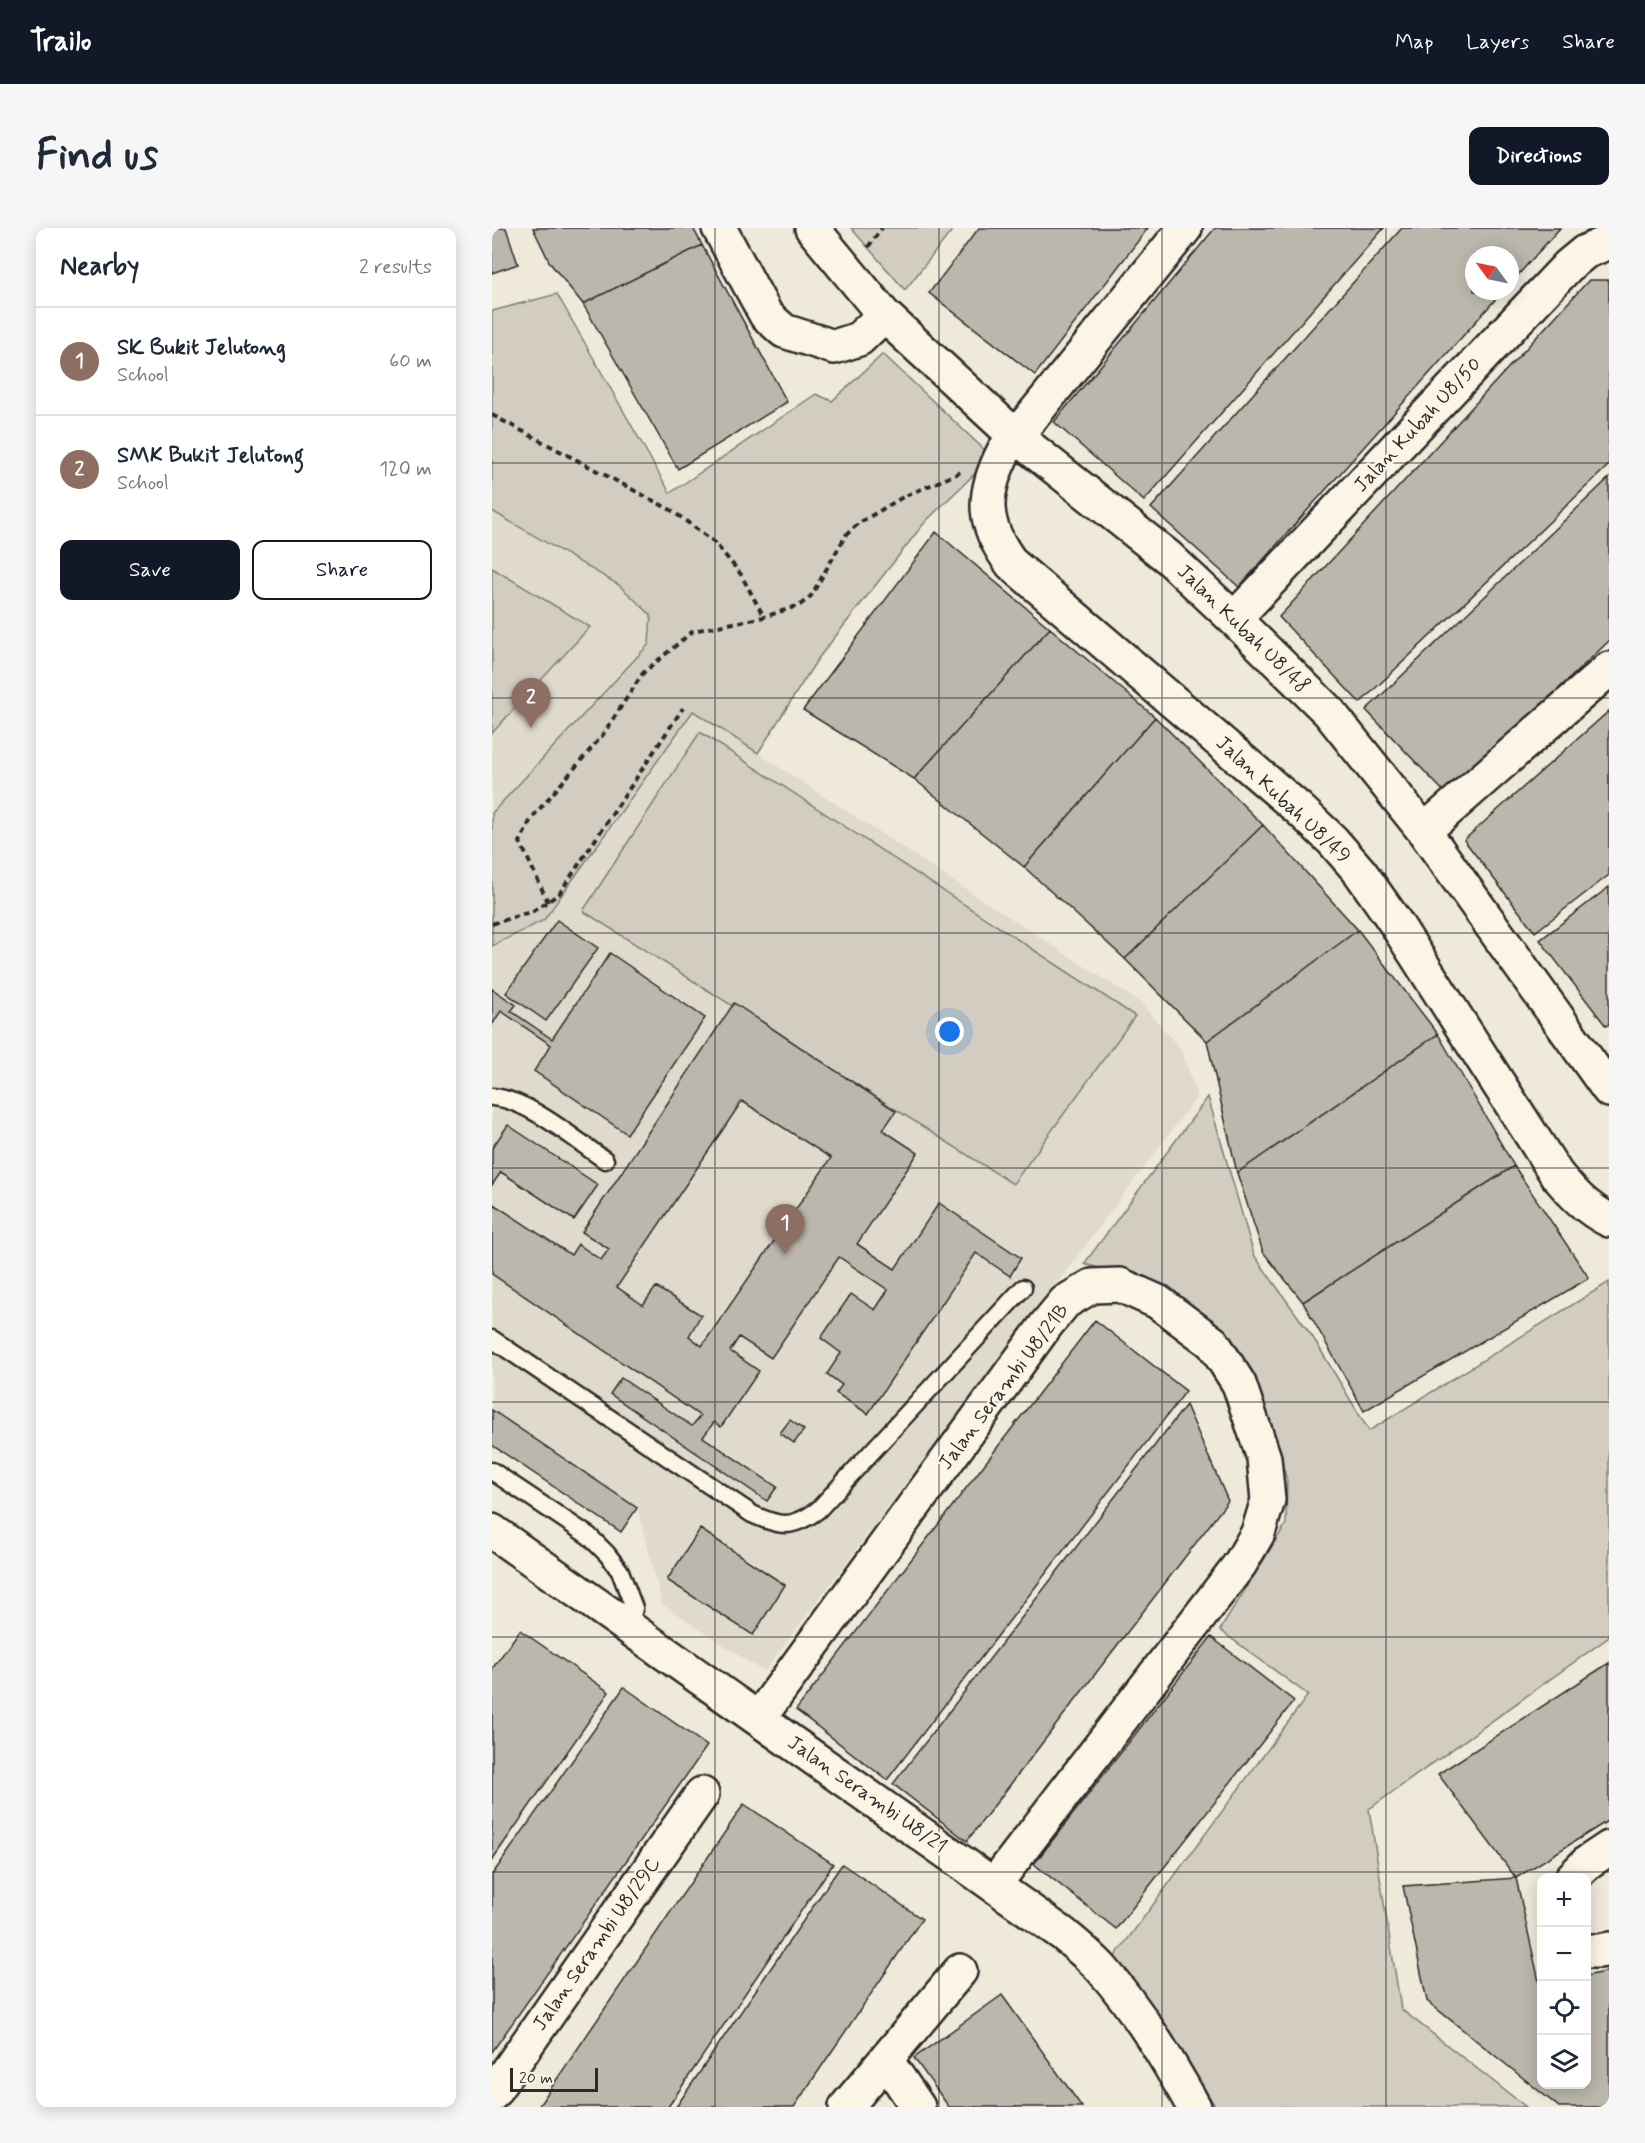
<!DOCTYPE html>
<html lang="en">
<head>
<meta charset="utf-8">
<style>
	:root { --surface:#fff; --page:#f6f6f7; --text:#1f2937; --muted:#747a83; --line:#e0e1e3; --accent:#111827 }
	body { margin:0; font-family:Mynerve,sans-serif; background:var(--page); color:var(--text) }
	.controls { position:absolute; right:18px; bottom:18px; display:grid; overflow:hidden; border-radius:12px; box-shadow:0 3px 15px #0003 }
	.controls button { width:54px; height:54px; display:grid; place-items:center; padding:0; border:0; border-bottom:2px solid var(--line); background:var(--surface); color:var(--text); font:30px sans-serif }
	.compass { position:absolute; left:973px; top:18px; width:54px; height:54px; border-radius:50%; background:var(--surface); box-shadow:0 3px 15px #0003; rotate:303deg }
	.scale { position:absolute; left:18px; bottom:15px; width:88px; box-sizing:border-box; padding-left:6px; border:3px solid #2b2b2b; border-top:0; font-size:16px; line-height:21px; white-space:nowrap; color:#2b2b2b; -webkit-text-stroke:4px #fcf5e5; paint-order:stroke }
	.you { position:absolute; left:458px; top:804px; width:21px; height:21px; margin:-15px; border:4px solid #fff; border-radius:50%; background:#1a73e8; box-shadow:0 0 0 9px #1a73e833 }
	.badge { display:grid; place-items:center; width:39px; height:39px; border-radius:50%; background:var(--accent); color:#fff; font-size:20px; font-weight:700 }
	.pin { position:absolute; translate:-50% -50px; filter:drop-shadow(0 2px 3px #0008) }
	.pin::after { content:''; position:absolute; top:32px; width:21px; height:18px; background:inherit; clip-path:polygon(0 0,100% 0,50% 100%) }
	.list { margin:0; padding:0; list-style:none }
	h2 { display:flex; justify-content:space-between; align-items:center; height:78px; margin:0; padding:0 24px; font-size:26px }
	h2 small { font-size:20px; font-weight:400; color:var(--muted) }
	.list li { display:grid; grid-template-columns:39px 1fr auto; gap:18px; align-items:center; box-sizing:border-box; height:108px; padding:0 24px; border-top:2px solid var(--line) }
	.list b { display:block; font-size:22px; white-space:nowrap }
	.list p { margin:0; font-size:20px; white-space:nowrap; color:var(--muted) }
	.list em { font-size:20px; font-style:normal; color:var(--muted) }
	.actions { display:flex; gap:12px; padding:18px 24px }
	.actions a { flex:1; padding:14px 0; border:2px solid var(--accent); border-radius:12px; text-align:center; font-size:21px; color:var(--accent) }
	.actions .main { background:var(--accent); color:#fff }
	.icon { flex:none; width:33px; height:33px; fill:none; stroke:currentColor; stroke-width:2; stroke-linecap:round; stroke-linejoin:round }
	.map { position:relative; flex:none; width:1117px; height:1879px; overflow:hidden; border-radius:12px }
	header { display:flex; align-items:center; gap:36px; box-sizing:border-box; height:84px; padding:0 30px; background:var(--accent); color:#fff }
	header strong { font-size:28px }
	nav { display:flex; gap:33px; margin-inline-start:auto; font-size:21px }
	.intro { display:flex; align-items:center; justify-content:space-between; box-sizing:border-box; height:144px; padding:0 36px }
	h1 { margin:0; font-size:42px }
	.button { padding:15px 27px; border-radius:12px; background:var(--accent); color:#fff; font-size:21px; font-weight:700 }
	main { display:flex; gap:36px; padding:0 36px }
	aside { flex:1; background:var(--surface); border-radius:12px; box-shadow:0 3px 15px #0003 }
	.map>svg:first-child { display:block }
</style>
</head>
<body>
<header>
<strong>Trailo</strong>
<nav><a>Map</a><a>Layers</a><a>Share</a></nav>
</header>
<div class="intro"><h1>Find us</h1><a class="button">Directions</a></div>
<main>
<aside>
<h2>Nearby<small>2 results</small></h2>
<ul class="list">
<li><span class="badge" style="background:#8d6e63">1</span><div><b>SK Bukit Jelutong</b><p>School</p></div><em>60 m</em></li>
<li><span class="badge" style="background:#8d6e63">2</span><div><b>SMK Bukit Jelutong</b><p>School</p></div><em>120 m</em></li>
</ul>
<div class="actions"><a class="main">Save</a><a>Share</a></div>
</aside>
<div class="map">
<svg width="1117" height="1879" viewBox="0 0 1117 1879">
	<rect width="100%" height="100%" fill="#efe9da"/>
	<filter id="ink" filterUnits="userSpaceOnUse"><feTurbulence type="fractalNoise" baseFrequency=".0167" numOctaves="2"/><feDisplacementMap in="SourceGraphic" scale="12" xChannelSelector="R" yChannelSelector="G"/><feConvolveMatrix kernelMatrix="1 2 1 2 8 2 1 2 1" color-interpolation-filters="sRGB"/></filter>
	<g filter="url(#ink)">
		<!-- built -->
		<path fill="#e0dacc" d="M0,283L127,357L159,387L157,416L0,585Z
			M201,483L649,775L690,823L705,869L272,1444L170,1376L146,1281L0,1183V718L52,692Z"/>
		<!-- green -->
		<path fill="#d2cdc0" stroke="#7e7c76" stroke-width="1.5" d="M359,0H462L413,62Z
			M65,66L178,265L324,166L340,173L391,126L500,229L433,294L325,432L266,525L201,483L52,692L0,718V585L157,416L159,387L127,357L0,283V83Z
			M0,340L98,399L0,505Z
			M208,504L643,788L521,956L91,683Z
			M716,869L762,1027L822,1111L877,1203L1117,1054V1409L877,1581L909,1781L1034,1879H724L621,1731L816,1467L728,1402L794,1296L795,1252L771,1174L733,1107L677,1058L592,1036Z"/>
		<!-- building -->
		<path fill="#bcb7ac" stroke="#2b2b2b" stroke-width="1.5" fill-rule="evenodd" d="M0,0H14L26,36L0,45Z
			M41,0H201L210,17L91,76L58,35Z
			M487,0H656L543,147L437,65Z
			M723,0H892L652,273L562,194Z
			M910,0H1068L1018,56V27H982V63H1011L747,359L659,280Z
			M210,17L295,174L186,241L91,76Z
			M1097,52H1117V237L868,475L787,389Z
			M1117,250V413L955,567L874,482Z
			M444,304L558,400L422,551L311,482Z
			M558,400L663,489L532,639L422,551Z
			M1117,483V647L1043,704L972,612Z
			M663,489L771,597L633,731L532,639Z
			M771,597L866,702L715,813L633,731Z
			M1117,659V796L1114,798L1048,712Z
			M65,692L106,720L54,793L14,765Z
			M866,702L946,806L745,945L715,813Z
			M118,725L213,790L135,906L42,843L59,817L9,783L0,797V761L24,777L19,783L60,811Z
			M242,775L404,883L391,902L426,925L365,1016L403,1041L447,975L529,1030L518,1048L484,1025L376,1186L344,1165L350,1157L335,1146L349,1125L329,1110L359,1066L383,1082L396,1062L347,1029L279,1130L247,1109L238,1123L267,1143L229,1199L222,1194L211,1209L285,1259L275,1273L118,1166L129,1150L200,1198L208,1188L0,1046V975L79,1027L86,1016L109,1032L117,1021L90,1004ZM250,873L339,930L210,1118L197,1108L209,1087L164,1059L151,1077L125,1059Z
			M946,806L1022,938L811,1074L771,1024L745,945Z
			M16,897L106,957L82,992L9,944L0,957V920Z
			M1022,938L1097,1050L872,1183L811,1074Z
			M603,1092L694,1163L395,1552L304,1482Z
			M694,1177L736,1273L475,1613L401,1556Z
			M0,1182L145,1280L129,1304L0,1217Z
			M298,1192L312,1202L302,1215L288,1205Z
			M208,1301L293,1357L261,1407L175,1352Z
			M28,1402L117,1464L0,1632V1441Z
			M719,1409L802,1473L624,1701L542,1636Z
			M1117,1435V1592L1024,1650L946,1546Z
			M132,1459L215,1518L0,1824V1647Z
			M252,1576L341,1636L176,1879H46Z
			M350,1636L430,1691L302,1879H184Z
			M1024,1650L1048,1758H1050V1856H1094V1748L1117,1743V1879H1067L935,1773L911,1658Z
			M510,1767L590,1879H457L422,1830Z"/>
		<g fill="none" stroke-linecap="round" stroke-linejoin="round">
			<!-- lane casing -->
			<g stroke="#2b2b2b" stroke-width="21">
				<path id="lane" d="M0,869C36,871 83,912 113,932
					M0,1111L260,1286C288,1299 300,1301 326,1282L531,1060
					M0,1243L97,1308L115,1326L128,1343L142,1380L137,1400"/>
			</g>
			<!-- street casing -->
			<g stroke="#2b2b2b" stroke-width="38">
				<path id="street" d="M227,0L274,87L292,103L342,119L367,111L392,87
					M320,0L392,87L523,208L676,329L742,391L837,484L932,603L1117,862
					M693,0L512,223C489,268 490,296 520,336L807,581L840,612L868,644L901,691L1065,947C1081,966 1095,981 1117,992
					M742,391L1076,38L1093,24L1117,14
					M932,603L1117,441
					M267,1490L554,1097L573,1074L600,1058L628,1057L666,1074L721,1115L747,1156L772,1230L776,1272L766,1305L748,1336L502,1657
					M1080,1650L1096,1634L1117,1620
					M1094,1723H1108L1117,1721
					M394,1832L426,1879
					M0,1866L210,1566
					M354,1879L468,1743"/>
			</g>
			<!-- secondary casing -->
			<g stroke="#2b2b2b" stroke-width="38">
				<path id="secondary" d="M0,1303L571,1706C584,1717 598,1728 609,1740C646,1782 675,1831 702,1879"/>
			</g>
			<!-- path -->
			<path stroke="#2b2b2b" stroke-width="4" stroke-dasharray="6 4.5" stroke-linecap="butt" d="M376,19L390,0
				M0,187L179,282L222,314L248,345L272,389
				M56,674L28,614L39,591L110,508L151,445L201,403L272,389L308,377L319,368L354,307L367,295L411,269L469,244
				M0,696L41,683L67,666L191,480"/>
			<!-- lane -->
			<use href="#lane" stroke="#fcf5e5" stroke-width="16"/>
			<!-- street -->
			<use href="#street" stroke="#fcf5e5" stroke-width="33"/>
			<!-- secondary -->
			<use href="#secondary" stroke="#fcf5e5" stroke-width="33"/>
		</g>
	</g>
	<!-- grid -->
	<path fill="none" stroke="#2b2b2b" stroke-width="1.5" stroke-opacity="0.55" d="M223,0V1879M447,0V1879M670,0V1879M894,0V1879M0,235H1117M0,470H1117M0,705H1117M0,940H1117M0,1174H1117M0,1409H1117M0,1644H1117"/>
	<g text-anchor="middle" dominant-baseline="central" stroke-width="5" stroke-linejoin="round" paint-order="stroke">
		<!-- street labels -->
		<g font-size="20" fill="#2b2b2b" stroke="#fcf5e5">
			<text transform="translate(926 197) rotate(-47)">Jalan Kubah U8/50</text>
			<text transform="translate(751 401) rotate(44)">Jalan Kubah U8/48</text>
			<text transform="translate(791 572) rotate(43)">Jalan Kubah U8/49</text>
			<text transform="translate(512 1159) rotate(-53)">Jalan Serambi U8/21B</text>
			<text transform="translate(375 1567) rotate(35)">Jalan Serambi U8/21</text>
			<text transform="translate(105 1716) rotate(-55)">Jalan Serambi U8/29C</text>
		</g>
	</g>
</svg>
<div class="controls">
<button>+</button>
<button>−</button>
<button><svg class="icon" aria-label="locate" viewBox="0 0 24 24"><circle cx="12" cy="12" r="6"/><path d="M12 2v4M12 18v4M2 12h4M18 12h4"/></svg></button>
<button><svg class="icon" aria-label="layers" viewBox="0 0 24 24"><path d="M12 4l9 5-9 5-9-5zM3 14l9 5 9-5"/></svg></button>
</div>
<svg class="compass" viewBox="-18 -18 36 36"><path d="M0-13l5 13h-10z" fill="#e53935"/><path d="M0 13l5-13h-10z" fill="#747a83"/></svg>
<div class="scale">20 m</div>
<div class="you"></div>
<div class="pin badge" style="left:293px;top:1026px;background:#8d6e63">1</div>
<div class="pin badge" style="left:39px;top:500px;background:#8d6e63">2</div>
</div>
</main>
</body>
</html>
